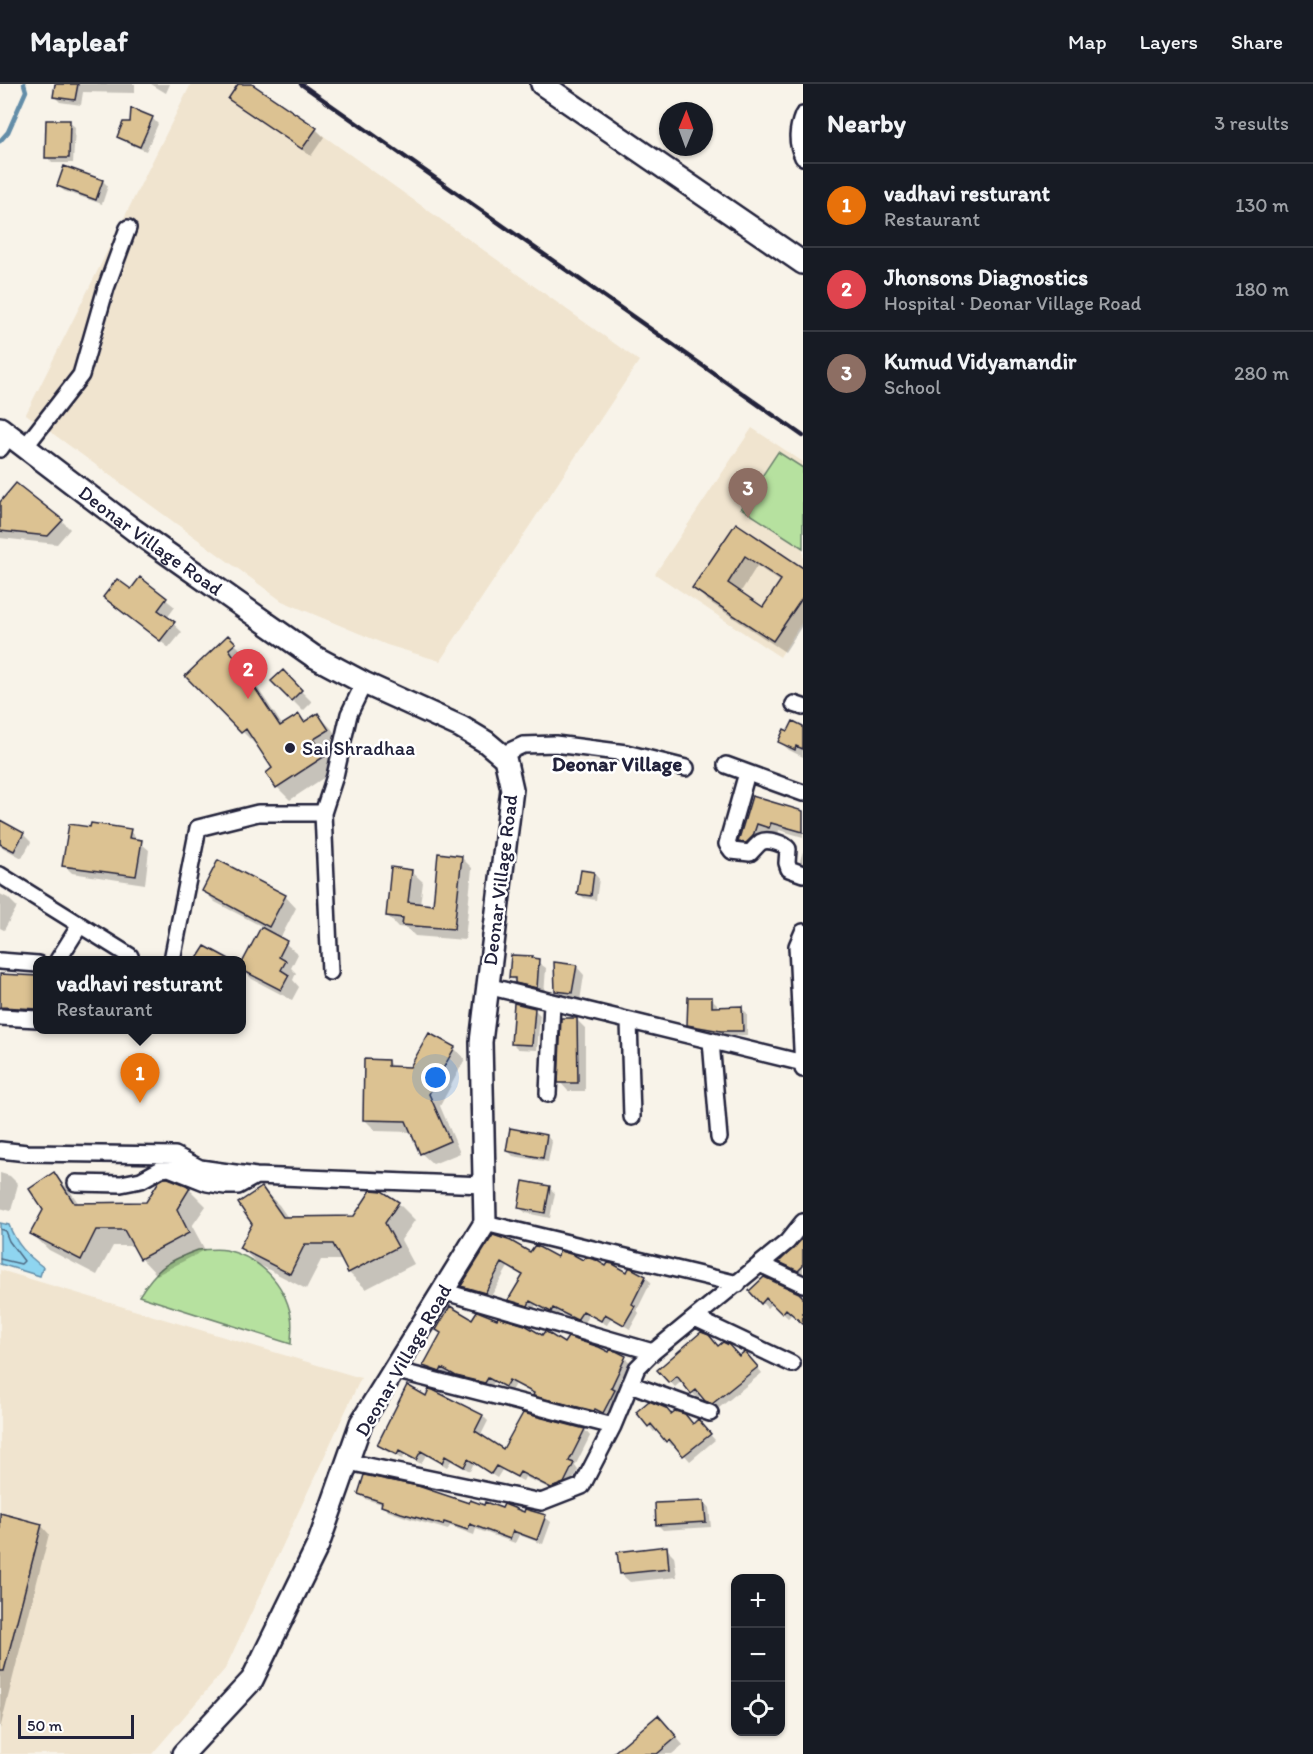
<!DOCTYPE html>
<html lang="en">
<head>
<meta charset="utf-8">
<style>
	:root { --surface:#171b24; --page:#20242c; --text:#f1f3f6; --muted:#9ea1a6; --line:#363941; --accent:#9495a2 }
	body { margin:0; font-family:Itim,sans-serif; background:var(--page); color:var(--text) }
	.controls { position:absolute; right:18px; bottom:18px; display:grid; overflow:hidden; border-radius:12px; box-shadow:0 2px 4px #0004 }
	.controls button { width:54px; height:54px; display:grid; place-items:center; padding:0; border:0; border-bottom:2px solid var(--line); background:var(--surface); color:var(--text); font:30px sans-serif }
	.compass { position:absolute; left:659px; top:18px; width:54px; height:54px; border-radius:50%; background:var(--surface); box-shadow:0 2px 4px #0004; rotate:1deg }
	.scale { position:absolute; left:18px; bottom:15px; width:116px; box-sizing:border-box; padding-left:6px; border:3px solid #22223b; border-top:0; font-size:16px; line-height:21px; white-space:nowrap; color:#22223b; -webkit-text-stroke:4px #fff; paint-order:stroke }
	.you { position:absolute; left:436px; top:994px; width:21px; height:21px; margin:-15px; border:4px solid #fff; border-radius:50%; background:#1a73e8; box-shadow:0 0 0 9px #1a73e833 }
	.badge { display:grid; place-items:center; width:39px; height:39px; border-radius:50%; background:var(--accent); color:#fff; font-size:20px; font-weight:700 }
	.pin { position:absolute; translate:-50% -50px; filter:drop-shadow(0 2px 3px #0008) }
	.pin::after { content:''; position:absolute; top:32px; width:21px; height:18px; background:inherit; clip-path:polygon(0 0,100% 0,50% 100%) }
	.popup { position:absolute; left:33px; top:872px; width:213px; height:78px; box-sizing:border-box; display:grid; place-content:center; border-radius:12px; background:var(--surface); filter:drop-shadow(0 2px 4px #0005); font-size:20px; white-space:nowrap; color:var(--muted) }
	.popup b { font-size:22px; color:var(--text) }
	.popup::after { content:''; position:absolute; left:50%; top:100%; margin-left:-12px; border:12px solid transparent; border-top-color:var(--surface) }
	.list { margin:0; padding:0; list-style:none }
	h2 { display:flex; justify-content:space-between; align-items:center; height:78px; margin:0; padding:0 24px; font-size:26px }
	h2 small { font-size:20px; font-weight:400; color:var(--muted) }
	.list li { display:grid; grid-template-columns:39px 1fr auto; gap:18px; align-items:center; box-sizing:border-box; height:84px; padding:0 24px; border-top:2px solid var(--line) }
	.list b { display:block; font-size:22px; white-space:nowrap }
	.list p { margin:0; font-size:20px; white-space:nowrap; color:var(--muted) }
	.list em { font-size:20px; font-style:normal; color:var(--muted) }
	.icon { flex:none; width:33px; height:33px; fill:none; stroke:currentColor; stroke-width:2; stroke-linecap:round; stroke-linejoin:round }
	.map { position:relative; flex:none; width:803px; height:1670px; overflow:hidden }
	header { display:flex; align-items:center; gap:36px; box-sizing:border-box; height:84px; padding:0 30px; background:var(--surface); border-bottom:2px solid var(--line) }
	header strong { font-size:28px }
	nav { display:flex; gap:33px; margin-inline-start:auto; font-size:21px }
	main { display:flex }
	aside { flex:1; background:var(--surface) }
	.map>svg:first-child { display:block }
</style>
</head>
<body>
<header>
<strong>Mapleaf</strong>
<nav><a>Map</a><a>Layers</a><a>Share</a></nav>
</header>
<main>
<div class="map">
<svg width="803" height="1670" viewBox="0 0 803 1670">
	<rect width="100%" height="100%" fill="#f8f3e9"/>
	<filter id="ink" filterUnits="userSpaceOnUse"><feTurbulence type="fractalNoise" baseFrequency=".0167" numOctaves="2"/><feDisplacementMap in="SourceGraphic" scale="12" xChannelSelector="R" yChannelSelector="G"/><feConvolveMatrix kernelMatrix="1 2 1 2 8 2 1 2 1" color-interpolation-filters="sRGB"/></filter>
	<g filter="url(#ink)">
		<!-- built -->
		<path fill="#f0e4cf" d="M191,0H251L639,277L440,577L387,561L282,517L26,330Z
			M752,344L803,378V536L780,573L655,490Z
			M0,1186L361,1294L225,1585L152,1670H0Z"/>
		<!-- green -->
		<path fill="#b6e19f" stroke="#6c826d" stroke-width="1.5" d="M778,368L803,384V464L741,424Z
			M198,1166C207,1166 217,1164 226,1166C260,1174 284,1198 291,1232C293,1240 291,1251 291,1260L139,1212C157,1184 167,1177 198,1166Z"/>
		<!-- water -->
		<path fill="#8fd5f0" stroke="#638da8" stroke-width="1.5" d="M0,1139L9,1141C16,1160 27,1171 43,1183L40,1192L0,1180Z"/>
		<!-- shadow -->
		<path fill="#0003" fill-rule="evenodd" d="M56,0H135V9L83,8L81,21L60,18L54,12Z
			M151,0H170L166,9Z
			M240,0H249L316,45L324,53L311,72L239,23L230,15Z
			M152,34L158,40L146,67L129,60L124,55Z
			M69,38L75,43L73,79H52L47,73Z
			M103,97L108,102L102,120L64,107L59,102Z
			M0,420L62,437L70,445L57,460L0,454Z
			M737,441L803,485V540L785,568L705,515L694,503ZM757,482L781,498L763,525L740,509Z
			M140,495L175,523L167,534L182,548L169,564L105,513L131,507Z
			M228,553L248,573L241,579L283,642L299,632L305,639L318,631L331,644L341,659L326,669L337,685L290,716L277,703L275,685L257,659L256,661L187,592Z
			M282,588L312,618L303,627L273,597Z
			M803,646V673L789,666L780,658Z
			M753,714L803,729V753L779,746L778,751L765,747L761,761L748,766L739,757Z
			M0,737L23,750L31,758L22,774L0,762Z
			M130,747L138,757L149,766L145,800L72,789L64,781Z
			M803,767V781L800,777Z
			M461,773L472,784L465,856L415,852L407,844L398,843L387,831L411,787L423,798L420,821L434,823Z
			M594,789L599,795L596,816L584,814L579,809Z
			M204,807L285,812L296,824L280,855L298,870L291,884L296,889L293,896L299,903L292,916L252,895L242,885L263,843L215,818Z
			M0,810L8,814L17,823L4,846L0,844Z
			M532,874L546,884L544,911L524,906L510,893Z
			M576,882L584,891L580,917L565,915L556,906Z
			M0,892L38,894V936L0,935Z
			M712,915L717,920V924H741L747,929V951L728,952L694,946L688,940Z
			M534,925L540,931L537,966L518,965L512,959Z
			M576,935L585,944V1007H568L560,998Z
			M454,964L465,975L440,1022L460,1069L433,1080L421,1069L412,1048L376,1047L364,1035L388,978L394,984H411Z
			M547,1052L552,1058L548,1078L513,1072L507,1066Z
			M0,1089L10,1092L18,1100L11,1127L0,1124Z
			M54,1090L70,1107L79,1120H146L168,1096L189,1105L206,1122L192,1142L205,1166L157,1191L141,1174L134,1162H113L97,1191L49,1166L32,1150L45,1125Z
			M549,1104L555,1109L550,1134L526,1129L520,1124Z
			M262,1105L279,1121L288,1134H355L398,1119L415,1136L401,1156L414,1180L366,1205L349,1189L343,1176H321L306,1205L258,1180L241,1164L254,1140Z
			M493,1153L531,1170L584,1178L645,1193L651,1198L637,1226L639,1229L630,1245L611,1234L607,1241L589,1231L583,1240L559,1229L557,1233L536,1221L533,1226L515,1221L510,1216L524,1193L508,1183L490,1214L468,1207L463,1202Z
			M803,1157V1191L786,1183L781,1178Z
			M751,1207L803,1210V1239L793,1229L788,1234L772,1219L767,1224Z
			M473,1237L542,1253L565,1261L609,1270L615,1269L625,1274L631,1279L616,1310L619,1313L608,1333L601,1329L600,1332L540,1316L534,1311L515,1300L511,1307L494,1298L491,1304L463,1297L448,1288L446,1292L430,1287L424,1282Z
			M718,1264L739,1274L752,1277L762,1289L719,1324L712,1322L702,1311L697,1314L682,1297L675,1303L659,1286Z
			M432,1307L483,1332L488,1337L480,1353L504,1368L524,1331L585,1346L590,1352L575,1382L578,1386L569,1404L557,1408L525,1393L523,1397L502,1386L497,1394L474,1379L470,1387L451,1377L447,1383L426,1371L421,1380L405,1371L402,1375L384,1366L379,1361Z
			M638,1328L672,1331L693,1341L703,1343L715,1356L690,1377L675,1360L672,1362L657,1345L654,1348Z
			M360,1410L503,1425L545,1433L551,1438L543,1460L519,1451L515,1459L476,1445L474,1451L450,1442L448,1446L408,1434L388,1427L382,1420L365,1415Z
			M704,1418L709,1424L711,1443L663,1446L657,1440Z
			M0,1431L41,1441L49,1450L0,1645Z
			M666,1464L674,1472L677,1493L630,1498L621,1490Z
			M665,1640L683,1661L672,1670H615Z"/>
		<g fill="none" stroke-linecap="round" stroke-linejoin="round">
			<!-- shore -->
			<path stroke="#4e6a83" stroke-width="1.5" d="M0,1145L5,1147L9,1157L24,1177L21,1180L0,1175"/>
			<!-- stream -->
			<path stroke="#638da8" stroke-width="4.5" d="M0,57L8,48L26,7L24,0"/>
		</g>
		<!-- building -->
		<path fill="#dcc292" stroke="#22223b" stroke-width="1.5" fill-rule="evenodd" d="M55,0H78L75,16L53,13Z
			M238,0H252L317,44L302,65L228,15Z
			M131,24L153,33L140,63L117,53L123,38H130Z
			M46,36H70L69,74H45Z
			M64,82L103,96L96,116L57,102Z
			M16,399L63,436L48,452L0,447V418Z
			M736,439L803,484V513L773,557L692,504ZM745,472L781,496L763,523L728,499Z
			M140,493L167,514L158,526L175,538L160,557L103,513L117,495L131,505Z
			M228,551L236,559L229,565L280,642L299,630L304,638L318,629L329,646L314,655L325,672L276,704L266,689L272,684L246,645L241,649L185,592Z
			M283,586L302,606L291,617L271,597Z
			M793,637L803,642V665L796,662L795,666L778,658L784,645L788,647Z
			M752,712L803,727V748L771,739L769,744L757,740L753,752L746,759L738,758Z
			M0,736L24,749L14,767L0,760Z
			M91,739L131,745L129,754L142,756L136,792L62,782L69,740L90,743Z
			M438,769L462,772L454,845L402,841L403,834L386,832L391,783L412,786L408,818L433,821Z
			M218,776L286,811L269,843L202,807Z
			M581,786L594,788L591,812L577,810Z
			M261,843L287,857L279,873L286,877L281,886L289,891L281,906L242,886V879Z
			M205,862L231,876H196Z
			M511,871L533,872L532,874L539,875L537,904L515,899V894H509Z
			M554,878L577,881L572,909L555,907Z
			M0,890L38,892V925L0,923Z
			M688,913H712V923L742,922L743,947H721L687,941Z
			M514,919L535,924L532,961L511,960Z
			M561,934H577L578,999H558Z
			M429,949L455,963L429,1010L450,1057L420,1070L406,1037L363,1036L364,975L388,976V982L410,983Z
			M510,1044L547,1051L543,1074L506,1067Z
			M54,1088L74,1119L146,1118L159,1097L164,1094H168L186,1101L190,1104L177,1125L189,1149L140,1175L124,1146H96L81,1176L30,1150L43,1126L29,1105Z
			M523,1097L550,1102L545,1129L518,1124Z
			M262,1103L283,1133L354,1132L371,1106L382,1107L399,1118L385,1139L398,1163L348,1189L333,1160H305L290,1190L239,1164L252,1140L238,1119Z
			M493,1151L511,1157L530,1168L535,1161L557,1173L560,1167L574,1171L583,1176L585,1173L596,1176L606,1182L608,1179L613,1180L627,1188L629,1184H631L646,1192L632,1220L635,1222L624,1241L605,1230L601,1237L583,1227L577,1236L553,1224L551,1228L530,1217L528,1222L508,1216L523,1191L502,1179L485,1209L461,1202Z
			M803,1154V1182L798,1187L779,1178Z
			M764,1193L799,1209L803,1213V1240L786,1225L782,1230L766,1214L761,1220L749,1207Z
			M450,1222L472,1235L477,1227L497,1235L498,1233L525,1241L542,1251L545,1247L564,1259L568,1253L599,1263L609,1268L610,1266L616,1267L626,1272L611,1304L615,1306L603,1329L595,1325L594,1327L533,1312L534,1309L509,1296L505,1303L488,1294L485,1299L456,1292L442,1284L440,1288L423,1282L441,1249L436,1246Z
			M701,1248L709,1251L718,1262L723,1258L729,1261L739,1272L744,1268L746,1269L758,1283L712,1320L705,1317L696,1306L691,1310L677,1292L669,1299L657,1286Z
			M407,1301L426,1312L429,1305L433,1306L483,1331L475,1347L503,1365L523,1329L585,1345L569,1377L574,1379L564,1399L551,1404L520,1388L517,1393L496,1382L491,1390L468,1375L464,1383L445,1372L442,1379L421,1367L416,1376L399,1367L397,1371L377,1361Z
			M649,1317L666,1324L671,1330L675,1327L685,1330L693,1340L698,1335L711,1350L683,1372L669,1355L666,1358L651,1340L648,1343L636,1328Z
			M364,1391L418,1402L469,1419L470,1416L484,1421L485,1418L502,1424L504,1420L524,1428L525,1425L546,1431L537,1456L513,1447L510,1455L470,1440L468,1446L444,1438L443,1441L401,1429L381,1422L382,1418L358,1410Z
			M704,1417L706,1438L656,1441L655,1419Z
			M0,1429L42,1440L4,1587H0Z
			M667,1462L669,1485L620,1490L617,1468Z
			M658,1631L677,1653L657,1670H612Z"/>
		<g fill="none" stroke-linecap="round" stroke-linejoin="round">
			<!-- street casing -->
			<g stroke="#22223b" stroke-width="20">
				<path id="street" d="M803,31C797,46 796,58 803,73
					M25,363L81,291L106,204L128,144
					M0,365L9,352
					M794,620L803,623
					M501,671L523,661L555,660L626,669L686,684
					M726,681L803,709
					M747,689L727,760L732,767L750,769C753,766 757,761 761,758C768,754 784,760 788,765L787,779L789,785L803,790
					M323,729L330,888
					M0,791L130,872L131,876
					M803,848L797,862L803,985
					M58,876L80,841
					M172,876L198,744L258,729H323L335,692L349,630L364,599
					M0,877L38,880
					M487,902L803,979
					M0,933L38,935
					M629,937L632,1033
					M711,957L719,1054
					M548,1010L552,918
					M0,1066L27,1069L175,1071L200,1084L256,1092L484,1101
					M76,1099L121,1100L141,1096L161,1085L169,1084L207,1099L225,1102H238L256,1092
					M485,1139L738,1200
					M760,1180L803,1200
					M442,1207L653,1268
					M695,1234L792,1280
					M394,1286L613,1342
					M630,1300L710,1329
					M348,1378L541,1418L582,1402L613,1342L637,1284L653,1268L787,1158L803,1138"/>
			</g>
			<!-- secondary casing -->
			<g stroke="#22223b" stroke-width="26">
				<g id="secondary">
					<path d="M542,0L803,179"/>
					<path id="s1" d="M0,344L134,446L313,572L364,599L461,643L486,658L505,674L512,705L481,958L485,1139L361,1339L318,1461L252,1596L183,1670"/>
				</g>
			</g>
			<!-- street -->
			<use href="#street" stroke="#fff" stroke-width="15"/>
			<!-- secondary -->
			<use href="#secondary" stroke="#fff" stroke-width="21"/>
			<!-- rail -->
			<path stroke="#22223b" stroke-width="4.5" d="M301,0L803,352"/>
		</g>
	</g>
	<!-- markers -->
	<circle fill="#22223b" stroke="#fff" stroke-width="2" cx="290" cy="664" r="6"/>
	<g text-anchor="middle" dominant-baseline="central" stroke-width="5" stroke-linejoin="round" paint-order="stroke">
		<!-- street labels -->
		<g font-size="20" fill="#22223b" stroke="#fff">
			<text stroke="none"><textPath href="#s1" startOffset="188">Deonar Village Road</textPath></text>
			<text transform="translate(500 796) rotate(-83)">Deonar Village Road</text>
			<text transform="translate(403 1276) rotate(-60)">Deonar Village Road</text>
		</g>
		<!-- poi labels -->
		<g font-size="20" fill="#22223b" stroke="#fff" text-anchor="start">
			<text x="302" y="664">Sai Shradhaa</text>
		</g>
		<!-- neighbourhood labels -->
		<g font-size="21" font-weight="bold" fill="#22223b" stroke="#fff">
			<text x="617" y="679">Deonar Village</text>
		</g>
	</g>
</svg>
<div class="controls">
<button>+</button>
<button>−</button>
<button><svg class="icon" aria-label="locate" viewBox="0 0 24 24"><circle cx="12" cy="12" r="6"/><path d="M12 2v4M12 18v4M2 12h4M18 12h4"/></svg></button>
</div>
<svg class="compass" viewBox="-18 -18 36 36"><path d="M0-13l5 13h-10z" fill="#e53935"/><path d="M0 13l5-13h-10z" fill="#9ea1a6"/></svg>
<div class="scale">50 m</div>
<div class="you"></div>
<div class="pin badge" style="left:140px;top:1019px;background:#e8710a">1</div>
<div class="popup"><b>vadhavi resturant</b>Restaurant</div>
<div class="pin badge" style="left:248px;top:615px;background:#e0444e">2</div>
<div class="pin badge" style="left:748px;top:434px;background:#8d6e63">3</div>
</div>
<aside>
<h2>Nearby<small>3 results</small></h2>
<ul class="list">
<li><span class="badge" style="background:#e8710a">1</span><div><b>vadhavi resturant</b><p>Restaurant</p></div><em>130 m</em></li>
<li><span class="badge" style="background:#e0444e">2</span><div><b>Jhonsons Diagnostics</b><p>Hospital · Deonar Village Road</p></div><em>180 m</em></li>
<li><span class="badge" style="background:#8d6e63">3</span><div><b>Kumud Vidyamandir</b><p>School</p></div><em>280 m</em></li>
</ul>
</aside>
</main>
</body>
</html>
